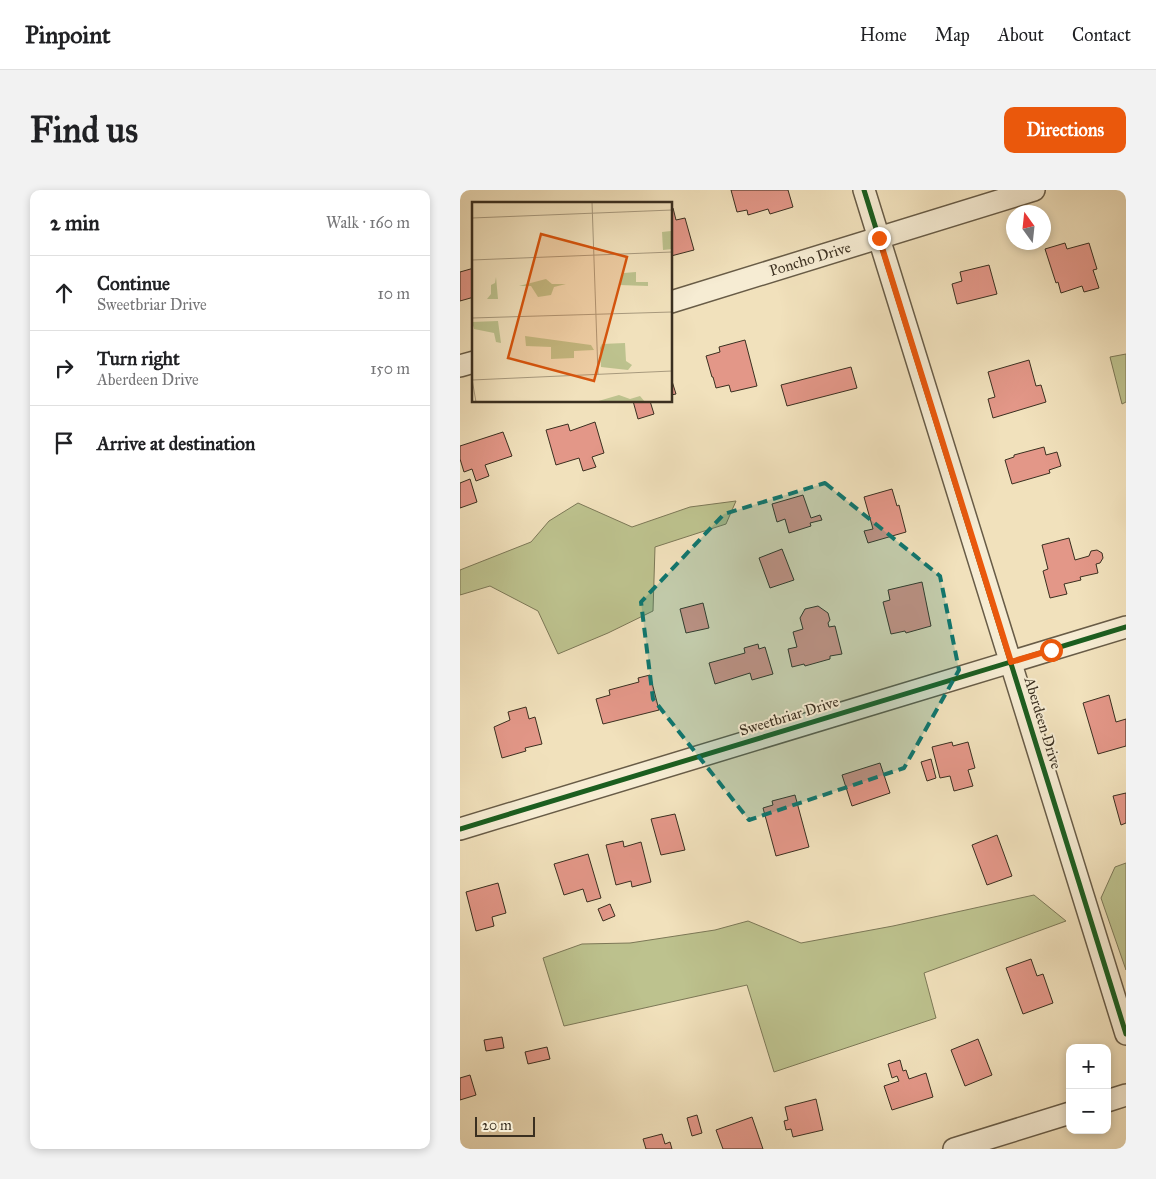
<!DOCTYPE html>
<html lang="en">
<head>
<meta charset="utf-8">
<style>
	:root { --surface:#fff; --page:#f2f2f2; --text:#202124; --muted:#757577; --line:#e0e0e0; --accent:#ea580c }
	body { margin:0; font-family:"IM FELL Great Primer",serif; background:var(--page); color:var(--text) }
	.controls { position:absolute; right:15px; bottom:15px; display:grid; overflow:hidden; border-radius:10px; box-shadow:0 2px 8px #0003 }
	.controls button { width:45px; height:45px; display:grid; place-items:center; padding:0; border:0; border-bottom:1px solid var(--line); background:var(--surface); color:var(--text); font:25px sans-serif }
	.compass { position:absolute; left:546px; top:15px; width:45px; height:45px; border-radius:50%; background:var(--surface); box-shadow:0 2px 8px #0003; rotate:345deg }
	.scale { position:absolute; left:15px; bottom:12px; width:60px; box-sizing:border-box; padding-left:5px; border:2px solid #3a2f20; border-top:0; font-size:14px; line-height:18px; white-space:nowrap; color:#3a2f20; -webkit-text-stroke:4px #f6ecd3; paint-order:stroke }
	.stop { position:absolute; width:15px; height:15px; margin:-11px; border:4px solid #ea580c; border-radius:50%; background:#fff }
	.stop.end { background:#ea580c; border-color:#fff; box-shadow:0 1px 5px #0008 }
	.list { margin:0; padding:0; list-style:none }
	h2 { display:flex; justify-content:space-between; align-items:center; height:65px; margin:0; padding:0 20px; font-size:21px }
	h2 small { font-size:16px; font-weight:400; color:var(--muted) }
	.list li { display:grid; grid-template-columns:32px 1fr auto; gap:15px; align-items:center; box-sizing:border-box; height:75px; padding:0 20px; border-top:1px solid var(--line) }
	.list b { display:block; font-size:19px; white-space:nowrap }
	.list p { margin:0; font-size:16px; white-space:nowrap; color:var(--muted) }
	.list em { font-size:16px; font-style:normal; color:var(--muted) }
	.icon { flex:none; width:28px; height:28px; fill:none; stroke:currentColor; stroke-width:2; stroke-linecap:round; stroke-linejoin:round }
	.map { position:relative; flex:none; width:666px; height:959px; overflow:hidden; border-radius:10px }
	header { display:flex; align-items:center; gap:30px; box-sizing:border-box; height:70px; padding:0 25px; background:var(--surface); border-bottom:1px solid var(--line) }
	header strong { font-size:24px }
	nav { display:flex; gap:28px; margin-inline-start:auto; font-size:18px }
	.intro { display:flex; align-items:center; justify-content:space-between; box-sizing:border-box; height:120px; padding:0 30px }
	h1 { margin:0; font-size:35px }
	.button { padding:12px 22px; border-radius:10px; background:var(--accent); color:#fff; font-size:18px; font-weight:700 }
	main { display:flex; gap:30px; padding:0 30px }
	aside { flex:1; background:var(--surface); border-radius:10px; box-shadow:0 2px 8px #0003 }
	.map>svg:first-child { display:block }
</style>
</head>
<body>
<header>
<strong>Pinpoint</strong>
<nav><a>Home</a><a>Map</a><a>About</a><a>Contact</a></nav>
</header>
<div class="intro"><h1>Find us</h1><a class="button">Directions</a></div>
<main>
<aside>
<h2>2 min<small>Walk · 160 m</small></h2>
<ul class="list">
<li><svg class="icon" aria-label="ahead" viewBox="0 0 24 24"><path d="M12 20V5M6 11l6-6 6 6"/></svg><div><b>Continue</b><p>Sweetbriar Drive</p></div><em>10 m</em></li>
<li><svg class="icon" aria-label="right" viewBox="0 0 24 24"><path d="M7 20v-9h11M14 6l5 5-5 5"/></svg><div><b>Turn right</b><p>Aberdeen Drive</p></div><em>150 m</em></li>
<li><svg class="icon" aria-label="arrive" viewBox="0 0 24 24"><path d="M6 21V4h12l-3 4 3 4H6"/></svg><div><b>Arrive at destination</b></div></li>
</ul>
</aside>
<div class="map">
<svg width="666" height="959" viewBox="0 0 666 959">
	<rect width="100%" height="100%" fill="#f1e1bc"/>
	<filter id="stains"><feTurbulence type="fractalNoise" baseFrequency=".004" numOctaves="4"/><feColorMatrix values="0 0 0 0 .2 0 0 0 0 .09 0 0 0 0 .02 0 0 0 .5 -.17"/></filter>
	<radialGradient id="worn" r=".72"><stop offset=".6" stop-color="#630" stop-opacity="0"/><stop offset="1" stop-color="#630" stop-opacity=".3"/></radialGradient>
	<!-- green -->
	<path fill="#bdc28e" stroke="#7c7857" d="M666,164V212L662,214L650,167Z
		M276,311L266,334L195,357L193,421L148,443L98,464L78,421L30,396L0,405V380L71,352L89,331L118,313L172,337L230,317Z
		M666,673V780L641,708L655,677Z
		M574,705L606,731L464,783L476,828L314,882L287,795L104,836L83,768L122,754L170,753L255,740L288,731L341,753L433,736Z"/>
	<!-- building -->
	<path fill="#e39788" stroke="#3a2f20" d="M271,0H328L333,17L310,24L308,19L288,25L287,20L277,22Z
		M211,18H213L216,30L225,28L234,60L211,66Z
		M605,53L607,59L629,53L637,79L633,80L639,98L624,102L622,96L601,103L598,92L596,93L585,59Z
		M529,75L537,104L497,114L492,94L502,91L500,82Z
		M14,78V107L0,111V82Z
		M285,150L297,196L271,202L269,195L256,198L253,187H252L246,166L260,162L259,157Z
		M569,170L576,196L581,195L586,212L533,228L528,209L535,207L528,182Z
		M391,177L397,198L327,216L321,195Z
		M211,188L216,204L211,205Z
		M173,211H190L194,224L178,229Z
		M135,232L144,263L132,267L136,277L123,281L119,268L96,275L86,240L108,234L110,241Z
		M43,242L52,266L25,275L29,286L16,291L12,279L4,282L0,269V256Z
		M584,257L586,265L597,262L601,276L589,280L590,283L552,294L545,270L554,267V265Z
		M10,289L17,312L0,318V293Z
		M432,299L437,316L439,315L446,342L408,353L404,341L413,339L404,307Z
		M343,305L351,328L360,325L362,330L350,333L351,336L329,343L325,329L317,332L312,314Z
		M609,348L615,370L629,366L631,361L637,360L642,363L643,368L640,373L636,374L638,383L620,387L621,390L604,394L607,404L590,408L583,381L588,379L582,355Z
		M322,359L334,390L310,398L299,368Z
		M462,392L471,436L446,443L445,441L431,444L423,412L430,410L428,400Z
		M243,413L249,438L226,443L220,419Z
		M358,416L368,423L370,430L368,433L369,437L375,436L382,464L370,466V469L345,476L344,474L332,477L328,459L337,457L333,442L343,439L340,428L345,419Z
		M298,454L299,459L305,457L313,484L292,490L290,483L255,494L249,473L285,463L284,458Z
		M190,485L199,520L143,534L136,509L150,505L149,500L179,492L178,488Z
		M649,505L656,532L666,529V556L638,564L623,513Z
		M66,517L69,529L75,527L82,554L65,558L66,561L42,568L34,537L50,530L48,522Z
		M492,552L493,556L508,552L515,578L508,580L513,596L494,601L490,586L480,588L472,557Z
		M471,569L476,588L467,591L461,572Z
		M420,573L430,603L392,616L382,585Z
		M666,603V633L661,635L653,606Z
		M335,605L349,657L316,666L303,618L313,615L312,611Z
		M215,624L225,660L201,665L191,629Z
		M537,645L552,686L527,695L512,655Z
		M163,651L164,657L181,652L191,692L172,697L171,691L156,695L146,655Z
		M128,664L141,708L127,712L123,699L104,705L94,674Z
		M38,693L46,723L32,727L34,736L16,741L6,702Z
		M150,714L155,726L143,731L138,719Z
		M571,769L577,786L583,784L593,813L563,824L546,778Z
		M42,847L44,858L26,861L24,850Z
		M518,849L532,885L505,896L491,860Z
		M87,857L90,869L68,874L65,862Z
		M440,870L443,881L446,880L449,889L466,883L473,907L432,920L424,896L439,891L437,886L432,888L428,874Z
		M10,885L16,905L0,910V888Z
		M356,909L363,940L333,947L331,939L326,940L324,931L328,930L325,917Z
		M237,925L242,943L232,946L227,928Z
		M292,927L303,959H263L256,940Z
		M202,944L205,954L210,952L212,959H186L183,949Z"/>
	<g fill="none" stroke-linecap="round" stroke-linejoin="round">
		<!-- street casing -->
		<g stroke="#685c47" stroke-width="24">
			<path id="street" d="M404,0L666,844
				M211,112L574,0
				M0,176L14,172
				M0,639L666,437
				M647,911L666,905
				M494,959L610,923"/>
		</g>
		<!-- street -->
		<use href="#street" stroke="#f6ecd3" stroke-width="21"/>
		<!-- cycleway casing -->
		<g stroke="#f6ecd3" stroke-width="8">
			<path id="cycleway" d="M404,0L666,844
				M0,639L666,437"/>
		</g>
		<!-- cycleway -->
		<use href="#cycleway" stroke="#1b5e20" stroke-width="5"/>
	</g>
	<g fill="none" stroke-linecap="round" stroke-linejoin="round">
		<!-- route -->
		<path stroke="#ea580c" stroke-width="6" d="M419,48L551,472L591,460"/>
	</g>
	<!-- marked area -->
	<path fill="#0f766e" fill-opacity="0.2" stroke="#0f766e" stroke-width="4" stroke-dasharray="10 6" stroke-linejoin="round" d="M365,293L480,386L499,480L444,578L289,630L193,509L181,412L264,324Z"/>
	<g text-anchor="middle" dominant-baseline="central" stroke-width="4" stroke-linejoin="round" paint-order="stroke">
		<!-- street labels -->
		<g font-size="15" fill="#3a2f20" stroke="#f6ecd3">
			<text transform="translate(350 69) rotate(-17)">Poncho Drive</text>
			<text transform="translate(329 526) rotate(-17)">Sweetbriar Drive</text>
			<text transform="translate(583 533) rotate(73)">Aberdeen Drive</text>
		</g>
	</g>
	<!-- overview -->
	<g transform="translate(12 12)">
		<rect width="200" height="200" fill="#f1e1bc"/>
		<path d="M199,29L200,47L191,48L190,30ZM164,70V80H176V84L147,83L152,71ZM24,75L26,97H15L19,92V83L23,81ZM74,77L80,82H94L82,85L79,93L66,95L59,84H47ZM26,119L29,141L24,140L22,131L2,127L0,120ZM53,134L119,143L122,148L102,149V156L79,157V145L54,144ZM153,141L154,159L160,163L156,168L129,165L128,146L130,142ZM147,193L158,197L168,194L173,200H123Z" fill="#bdc28e"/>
		<path fill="none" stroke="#a89a7e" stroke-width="1" d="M120,0L126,172M0,16L200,8M0,58L200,50M0,116L200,110M0,177L4,200M0,178L200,169"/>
		<path fill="#d7550e" fill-opacity="0.15" stroke="#d7550e" stroke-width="2.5" d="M69,32L155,55L122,179L36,156Z"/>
		<rect width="200" height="200" fill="none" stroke="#3a2f20" stroke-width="2.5"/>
	</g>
	<rect width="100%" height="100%" filter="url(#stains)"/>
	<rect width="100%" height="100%" fill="url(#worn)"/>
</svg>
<div class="controls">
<button>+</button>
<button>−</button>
</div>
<svg class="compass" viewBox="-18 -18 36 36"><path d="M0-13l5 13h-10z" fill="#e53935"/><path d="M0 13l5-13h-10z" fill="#757577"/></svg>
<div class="scale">20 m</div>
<div class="stop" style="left:591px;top:460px"></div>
<div class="stop end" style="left:419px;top:48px"></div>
</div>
</main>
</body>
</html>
